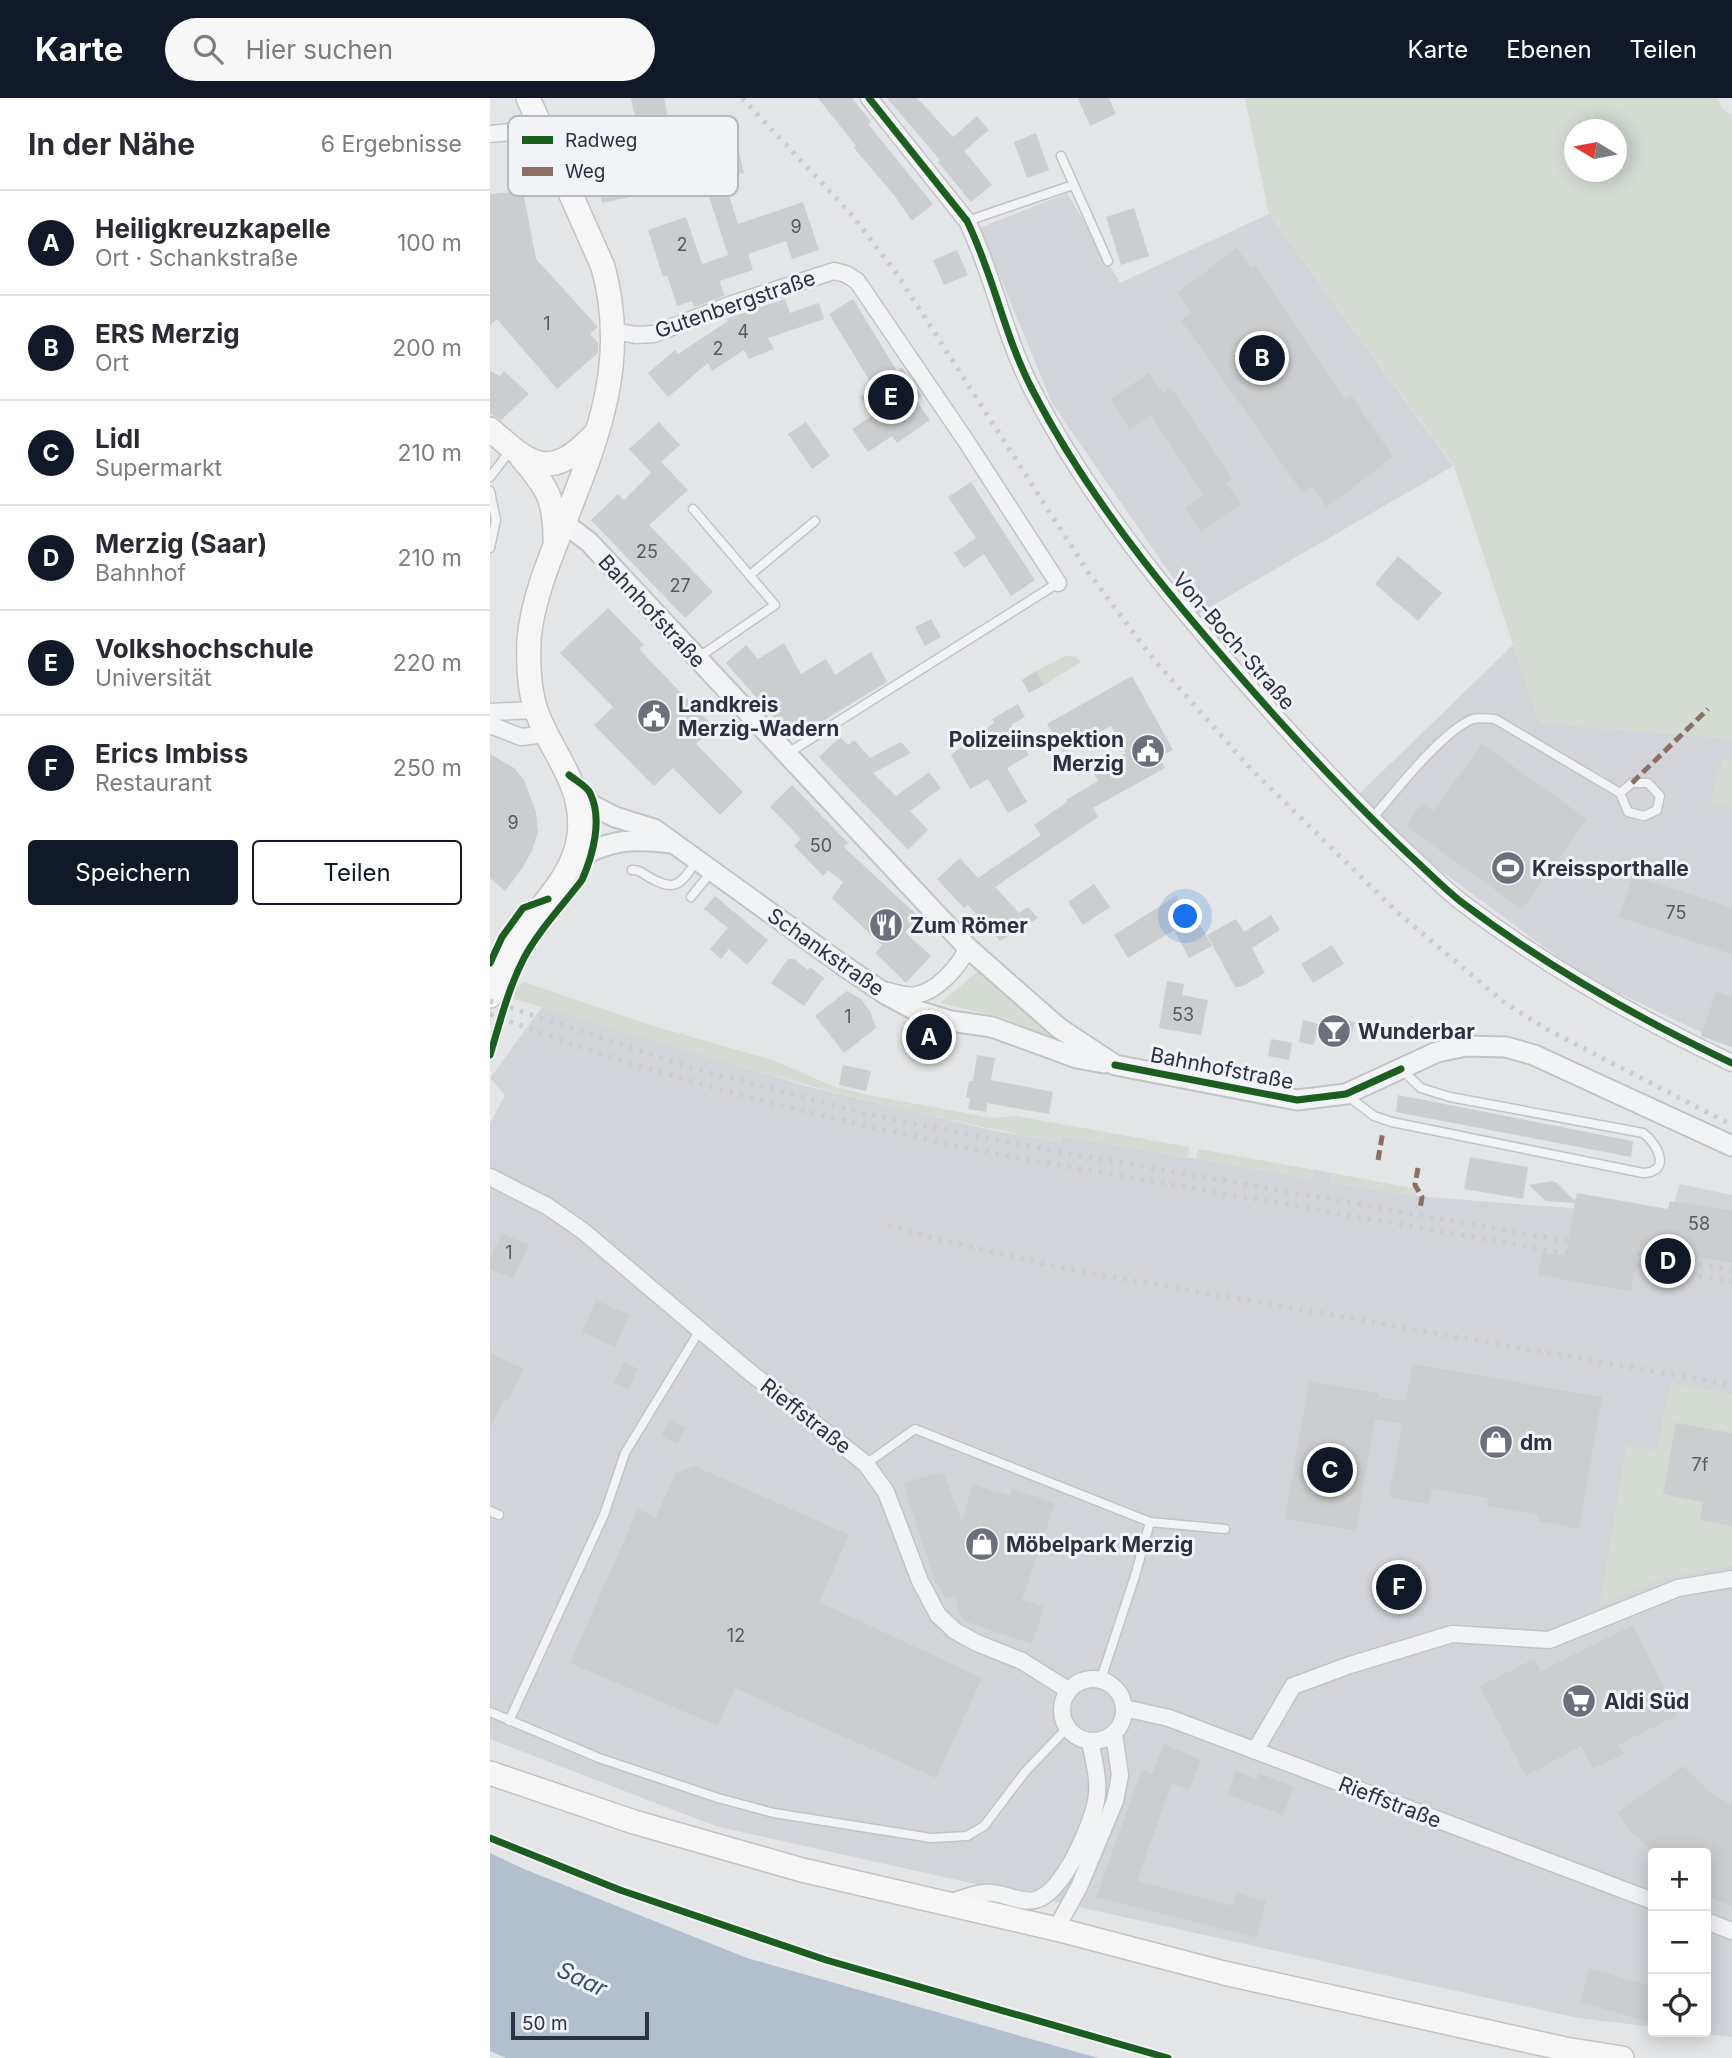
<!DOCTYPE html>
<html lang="de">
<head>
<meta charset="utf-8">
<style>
	:root { --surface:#fff; --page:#f7f7f7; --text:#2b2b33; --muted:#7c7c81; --line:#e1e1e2; --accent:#111827 }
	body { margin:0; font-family:Inter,sans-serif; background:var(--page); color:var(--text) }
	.controls { position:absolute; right:21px; bottom:21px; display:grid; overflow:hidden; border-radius:7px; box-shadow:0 4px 18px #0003 }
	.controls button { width:63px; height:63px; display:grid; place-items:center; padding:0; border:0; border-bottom:2px solid var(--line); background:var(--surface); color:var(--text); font:35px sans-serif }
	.compass { position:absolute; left:1074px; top:21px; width:63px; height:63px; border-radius:50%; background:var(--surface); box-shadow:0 4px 18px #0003; rotate:280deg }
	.scale { position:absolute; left:21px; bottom:18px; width:138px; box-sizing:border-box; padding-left:7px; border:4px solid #2b313f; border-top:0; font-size:19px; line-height:24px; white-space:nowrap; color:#2b313f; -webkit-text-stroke:5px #f1f3f6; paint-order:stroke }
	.you { position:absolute; left:696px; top:819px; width:24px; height:24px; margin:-18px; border:5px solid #fff; border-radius:50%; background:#1a73e8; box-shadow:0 0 0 10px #1a73e833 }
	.badge { display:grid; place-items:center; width:46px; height:46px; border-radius:50%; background:var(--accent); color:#fff; font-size:23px; font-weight:700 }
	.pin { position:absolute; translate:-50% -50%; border:4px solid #fff; box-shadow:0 2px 7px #0006 }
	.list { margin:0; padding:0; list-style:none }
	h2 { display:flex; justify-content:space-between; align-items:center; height:91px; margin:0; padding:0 28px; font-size:30px }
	h2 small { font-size:23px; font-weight:400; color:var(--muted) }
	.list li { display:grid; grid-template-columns:46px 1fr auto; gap:21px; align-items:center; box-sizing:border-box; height:105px; padding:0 28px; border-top:2px solid var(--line) }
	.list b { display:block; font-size:26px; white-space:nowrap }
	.list p { margin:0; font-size:23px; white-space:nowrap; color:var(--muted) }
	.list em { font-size:23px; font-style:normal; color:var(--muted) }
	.actions { display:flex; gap:14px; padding:21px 28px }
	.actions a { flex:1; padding:16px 0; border:2px solid var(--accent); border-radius:7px; text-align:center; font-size:24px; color:var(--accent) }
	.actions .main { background:var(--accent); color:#fff }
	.icon { flex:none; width:38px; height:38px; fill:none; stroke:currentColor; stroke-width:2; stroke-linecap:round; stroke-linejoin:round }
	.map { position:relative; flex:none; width:1242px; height:1960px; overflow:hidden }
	header { display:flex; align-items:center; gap:42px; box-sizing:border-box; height:98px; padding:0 35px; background:var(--accent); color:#fff }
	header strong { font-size:33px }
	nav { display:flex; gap:38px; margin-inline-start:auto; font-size:24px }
	.search { width:490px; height:63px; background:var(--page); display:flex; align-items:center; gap:18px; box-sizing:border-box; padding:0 24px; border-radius:38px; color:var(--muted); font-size:26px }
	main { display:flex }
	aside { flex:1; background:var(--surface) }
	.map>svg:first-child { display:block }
</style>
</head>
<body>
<header>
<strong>Karte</strong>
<div class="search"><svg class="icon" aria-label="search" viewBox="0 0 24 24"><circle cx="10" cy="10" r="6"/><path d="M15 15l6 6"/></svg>Hier suchen</div>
<nav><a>Karte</a><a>Ebenen</a><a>Teilen</a></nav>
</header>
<main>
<aside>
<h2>In der Nähe<small>6 Ergebnisse</small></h2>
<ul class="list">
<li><span class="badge">A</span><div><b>Heiligkreuzkapelle</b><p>Ort · Schankstraße</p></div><em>100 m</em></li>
<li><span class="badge">B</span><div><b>ERS Merzig</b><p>Ort</p></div><em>200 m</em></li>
<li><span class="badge">C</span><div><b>Lidl</b><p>Supermarkt</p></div><em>210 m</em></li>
<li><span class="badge">D</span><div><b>Merzig (Saar)</b><p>Bahnhof</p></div><em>210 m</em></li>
<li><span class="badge">E</span><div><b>Volkshochschule</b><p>Universität</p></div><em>220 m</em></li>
<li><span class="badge">F</span><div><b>Erics Imbiss</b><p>Restaurant</p></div><em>250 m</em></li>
</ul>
<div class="actions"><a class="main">Speichern</a><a>Teilen</a></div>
</aside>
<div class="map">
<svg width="1242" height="1960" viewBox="0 0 1242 1960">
	<rect width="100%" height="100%" fill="#e3e5e7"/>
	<!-- built -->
	<path fill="#d2d4da" d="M577,95L630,185L779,116L963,368L708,516L562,305L490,130Z
		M1023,547L1050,625L1242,641V949L1095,879L927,755L868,697Z
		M52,909L316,988L501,1032L571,1044L573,1038L823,1081L825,1072L842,1075L841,1084L926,1098L1142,1115L1174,1137L1190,1086L1242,1097V1939L1199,1934H1216V1755H1163V1929L1088,1920L225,1728L0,1641V1026L15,997L0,980Z"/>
	<!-- green -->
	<path fill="#d3dbd3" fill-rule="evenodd" d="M755,0H1228L1233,11L1242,18V641L1049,625L964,368L779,116ZM1084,32H1126V74H1084Z
		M575,558L587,559L591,564L554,587L546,573Z
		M1233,660L1242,663V711L1220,704Z
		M492,870L563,932L558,940L514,920L450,905Z
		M34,884L154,925L282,962L345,989L378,997L502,1020L526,1018L699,1049L697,1059L573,1038L572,1044C385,1011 203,956 22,900L26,889Z
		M708,1051L825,1072L823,1081L706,1061Z
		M842,1075L927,1091L926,1098L841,1084Z
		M1180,1285L1242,1296V1468L1171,1481L1109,1509L1136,1348L1167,1352Z"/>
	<!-- water -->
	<path fill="#b3bfcf" d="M0,1755L34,1771L257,1860L608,1960H16L0,1953Z"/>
	<!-- building -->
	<path fill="#cbcdcf" d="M141,0H174L185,53L246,40L254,75L233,79L248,126L313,104L329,152L302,161L296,143L258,156L263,172L230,183L234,198L204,209L202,203L187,208L177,177L173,179L158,132L196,119L212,166L238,157L214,83L112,105L104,70L154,60Z
		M328,0H362L381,24L378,26L443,106L422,123L404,97L364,50L366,48Z
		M397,0H427L463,39L487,18L499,32L474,53L502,87L481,104L448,64L450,62Z
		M588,0H619L626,16L600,28Z
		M546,35L559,72L537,80L524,44Z
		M33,93L46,161L108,229L100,236L108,245V255L67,291L7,221L0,227V96Z
		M644,110L659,158L631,167L616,119Z
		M747,150L761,170L766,168L856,302L861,297L903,359L837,409L823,388L812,394L691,222L702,214L687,195Z
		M467,152L478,177L454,187L443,162Z
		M295,201L300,215L329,205L334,221L278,240L284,251L259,261L254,252L222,273L218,265L178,299L158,275L185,252L188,256L238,223L236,221Z
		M363,201L407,273L412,270L432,298L426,302L440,322L407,345L402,338L378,354L362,331L383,317L370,299L384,290L339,216Z
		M0,273L10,278L14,273L39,296L11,322L0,315Z
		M659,275L673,295L681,290L742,381L736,385L751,406L711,433L695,410L714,397L661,317L640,331L620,301Z
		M169,324L190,347L171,364L198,392L159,427L223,494L195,520L101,422L128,396L134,402L161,375L139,351Z
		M316,324L340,358L322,371L298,336Z
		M481,384L545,482L521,498L494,456L474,470L464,455L486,440L458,399Z
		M908,458L952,495L928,523L885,486Z
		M118,510L154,547L149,551L224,629L206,646L253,694L230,717L183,670L164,688L104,627L123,609L70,555Z
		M441,521L451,539L435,548L425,529Z
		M294,545L311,576L336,561L345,577L381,554L397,584L303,641L236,565L256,547L268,561Z
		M546,573L554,587L539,595L532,582Z
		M642,578L683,652L669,659L675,670L603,710L608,719L505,789L529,815L538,809L548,820L510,843L478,807L474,810L447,781L470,760L488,780L551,737L544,727L577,704L576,702L608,683L603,674L636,655L621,628L573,654L557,626Z
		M528,606L535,619L521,627L539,657L517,670L537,704L518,715L498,681L480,691L461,657L504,625L502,621Z
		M350,639L358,647L364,642L380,660L411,644L421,655L383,675L406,698L439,674L451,690L420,713L438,732L418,752L329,659Z
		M992,646L1097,721L1032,811L916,728L932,705L943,713Z
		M0,656L24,670L34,682L46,714L48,734L42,753L31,772L15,793L0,780Z
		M302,687L358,745L354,749L429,819L415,834L441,858L416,885L385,855L392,847L342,800L353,784L338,772L333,778L304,748L311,741L280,709Z
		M1143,778L1242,810V856L1129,819Z
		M604,786L620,809L593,827L578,804Z
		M225,798L278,842L257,867L239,851L231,861L220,851L238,830L214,811Z
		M686,798L704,827L709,824L722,848L699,860L684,832L638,860L624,837Z
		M781,817L790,832L762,850L775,875L751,889H745L717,837L746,821L754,834Z
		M842,847L854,866L823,885L811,866Z
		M298,861H304L318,872L320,869L334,880L314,908L281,885Z
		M677,883L694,886L692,897L718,902L711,937L669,930Z
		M357,893L371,901L380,913L386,930L354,955L325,918Z
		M1226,893L1242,899V949L1211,938Z
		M835,918L865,924L860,944L830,937Z
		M813,922L828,926L824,947L809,944Z
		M781,941L802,945L799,962L778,958Z
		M487,957L505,960L501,982L563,994L559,1016L497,1005L496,1014L478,1011L480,1000L476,999L479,983H483Z
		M353,967L381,973L376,993L349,987Z
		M908,997L1143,1043L1141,1059L906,1014Z
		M980,1059L1038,1069L1033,1101L974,1091Z
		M1062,1083L1067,1085L1085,1103L1087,1095L1178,1111L1180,1103L1242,1113V1165L1149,1149L1141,1193L1048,1177L1052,1154L1076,1158L1085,1105L1056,1103L1039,1087Z
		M12,1135L39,1147L23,1181L0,1171V1161Z
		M106,1202L139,1217L125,1249L92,1234Z
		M0,1255L34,1271L18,1303L14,1301L0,1331Z
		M134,1264L148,1271L138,1292L124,1285Z
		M923,1266L1112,1299L1089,1431L1048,1423L1049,1417L997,1408L998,1400L942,1390L939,1406L899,1399L912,1326L885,1321L866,1433L795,1421L819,1283L889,1295V1299L916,1303Z
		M179,1322L195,1330L188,1346L171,1338Z
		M1186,1325L1242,1335V1428L1210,1422L1213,1404L1173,1396Z
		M205,1368L359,1437L329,1504L492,1580L446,1680L245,1590L228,1628L80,1565L148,1411L166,1419L186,1375Z
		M453,1374L472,1424L483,1386L520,1398L522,1391L565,1405L532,1502L554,1509L542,1546L478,1524L470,1517L465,1498L456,1501L445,1483L413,1385Z
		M1143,1527L1188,1617L1128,1647L1134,1656L1103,1670L1091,1648L1036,1678L990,1588L1044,1561L1051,1573Z
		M674,1646L711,1662L699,1692L682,1685L647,1783L743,1808L746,1795L776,1803L767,1840L606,1799L652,1672L662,1676Z
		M1193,1668L1225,1699L1242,1706V1808L1216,1798V1755H1165L1143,1736L1127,1715Z
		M746,1673L767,1681L769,1675L804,1689L793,1717L737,1696Z
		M1099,1870L1163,1889V1913L1160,1924L1090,1904Z"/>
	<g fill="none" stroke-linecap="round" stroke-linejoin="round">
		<!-- service casing -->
		<g stroke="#c1c3c5" stroke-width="11">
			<path id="service" d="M571,58L618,163
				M477,123L583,87
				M0,379L20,353
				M0,393L6,422L0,450
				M203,411L285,507L209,559
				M260,477L325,423
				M298,655L568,485
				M881,722C903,696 953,632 983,621C989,619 998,621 1005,621L1130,695L1138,714L1154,718L1167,712L1170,698L1158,685H1142L1130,695
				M142,772C149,772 151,774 157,778C186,795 190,787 207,762
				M201,799L221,774
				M858,998L884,1018L902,1024L1153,1075C1182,1074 1168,1046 1153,1035L960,999L931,990L911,971
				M376,1366L425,1331L660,1424
				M0,1413L9,1417
				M611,1581L645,1478L660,1424L735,1431
				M0,1614L109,1660L228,1700L284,1715L441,1740L477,1738L494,1728L535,1674L577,1630
				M19,1623L114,1417L135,1355L210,1232"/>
		</g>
		<!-- minor casing -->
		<g stroke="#c1c3c5" stroke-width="19">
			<path id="minor" d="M379,0L477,123C504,178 514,238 543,293C605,413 694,516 784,617C830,668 876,717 927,764C941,777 955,791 970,803C1054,867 1147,920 1242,965
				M0,36L21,34L49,26
				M125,233L146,237L164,236L242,206L344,173L356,176L367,183L476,343L568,485
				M0,614L46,612
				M0,627L31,639L56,636
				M398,893C406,895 417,899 426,897C448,893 468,869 478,850
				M0,1079L57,1108L93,1133L256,1271L376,1366L396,1394L430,1483L448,1517L465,1533L487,1545L532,1563L578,1592
				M572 1612a31 31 0 1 1 62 0a31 31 0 1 1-62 0Z
				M634,1610L679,1620L1163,1803
				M765,1653L803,1588L860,1567L962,1536L1059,1542L1188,1490L1242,1481
				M460,1804C473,1801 490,1793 502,1795C516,1796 531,1805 545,1802C573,1795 601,1729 606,1703C610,1684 604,1663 600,1644
				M1216,1823L1242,1833
				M566,1831L589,1789L625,1703L630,1677L624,1636"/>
		</g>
		<!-- tertiary casing -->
		<g stroke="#c1c3c5" stroke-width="23">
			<path id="tertiary" d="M74,425L99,444L478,850L569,930L625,967L807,1002L856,996L947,954L976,948L1016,949L1044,957L1242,1048
				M88,700L125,719L164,731L354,868L397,897L425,912L461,923L502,929L587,960L614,965
				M81,764C117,742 139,740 181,745"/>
		</g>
		<!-- secondary casing -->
		<g stroke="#c1c3c5" stroke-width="26">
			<path id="secondary" d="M0,331C40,367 60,384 103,338
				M31,359C56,388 65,400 65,440
				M0,898C7,877 18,855 30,837C52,806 84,777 89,738C95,687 63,658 47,615C39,593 38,564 39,541C43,500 59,463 74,425C108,339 139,263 113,169L38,0
				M0,1675L144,1724L312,1772L566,1831L734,1875L1075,1951L1132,1960"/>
		</g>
		<!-- service -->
		<use href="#service" stroke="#f2f3f4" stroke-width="8"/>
		<!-- minor -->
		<use href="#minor" stroke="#f2f3f4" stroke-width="16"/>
		<!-- tertiary -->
		<use href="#tertiary" stroke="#f2f3f4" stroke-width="19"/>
		<!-- secondary -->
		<use href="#secondary" stroke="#f6f6f6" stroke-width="23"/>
		<!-- rail -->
		<path stroke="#cbcccf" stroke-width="5" stroke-dasharray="3.5 7" stroke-linecap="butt" d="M252,0L361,116L407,176L598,474L664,562L761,671L908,815L1015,905L1058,932L1242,1027
			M0,903L196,968L369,1014L520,1045L1242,1172
			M0,916C167,981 343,1023 518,1058L1242,1184
			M398,1127L454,1143L573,1170L1242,1287"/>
		<!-- quiet -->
		<path stroke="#8d6e63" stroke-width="5" stroke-dasharray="10 5" stroke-linecap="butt" d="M1142,685L1218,611
			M888,1062L893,1033
			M928,1070L925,1087L932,1099L930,1111"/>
		<!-- cycleway casing -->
		<g stroke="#f1f3f6" stroke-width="11">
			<path id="cycleway" d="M379,0L477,123C504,178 514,238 543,293C605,413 694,516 784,617C830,668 876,717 927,764C941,777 955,791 970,803C1054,867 1147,920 1242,965
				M0,865L12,839L33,810L58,801
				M0,957C10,924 18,891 34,860C49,832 73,807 92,782C103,757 113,721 100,695C97,688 85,682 79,677
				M625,967L807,1002L856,996L911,971
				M0,1740L130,1792L336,1862L678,1960"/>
		</g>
		<!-- cycleway -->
		<use href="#cycleway" stroke="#1b5e20" stroke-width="7"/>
	</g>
	<!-- icons -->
	<defs>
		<g id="civic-disc" transform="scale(1.75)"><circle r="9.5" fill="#6b707a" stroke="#f1f3f6"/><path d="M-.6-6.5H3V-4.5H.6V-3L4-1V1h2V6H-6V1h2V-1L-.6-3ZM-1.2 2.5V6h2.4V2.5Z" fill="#fff"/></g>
		<g id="stadium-disc" transform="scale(1.75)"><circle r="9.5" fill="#6b707a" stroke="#f1f3f6"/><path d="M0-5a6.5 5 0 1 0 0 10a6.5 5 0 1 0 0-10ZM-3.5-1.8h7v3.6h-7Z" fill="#fff"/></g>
		<g id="restaurant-disc" transform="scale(1.75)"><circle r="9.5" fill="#6b707a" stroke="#f1f3f6"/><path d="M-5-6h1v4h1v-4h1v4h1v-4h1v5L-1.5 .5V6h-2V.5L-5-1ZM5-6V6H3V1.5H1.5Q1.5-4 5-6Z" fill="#fff"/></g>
		<g id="bar-disc" transform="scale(1.75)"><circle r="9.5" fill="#6b707a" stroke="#f1f3f6"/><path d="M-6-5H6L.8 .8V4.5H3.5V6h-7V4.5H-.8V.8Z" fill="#fff"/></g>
		<g id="shop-disc" transform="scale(1.75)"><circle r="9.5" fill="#6b707a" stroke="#f1f3f6"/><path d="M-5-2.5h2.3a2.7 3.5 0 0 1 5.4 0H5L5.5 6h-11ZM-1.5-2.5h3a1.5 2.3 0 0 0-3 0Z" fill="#fff"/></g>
		<g id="supermarket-disc" transform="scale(1.75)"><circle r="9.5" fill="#6b707a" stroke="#f1f3f6"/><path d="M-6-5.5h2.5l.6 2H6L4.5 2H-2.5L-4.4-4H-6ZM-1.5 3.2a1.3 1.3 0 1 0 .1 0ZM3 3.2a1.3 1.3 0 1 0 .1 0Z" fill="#fff"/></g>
	</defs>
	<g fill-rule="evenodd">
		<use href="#civic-disc" x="164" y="618"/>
		<use href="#civic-disc" x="658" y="653"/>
		<use href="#stadium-disc" x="1018" y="770"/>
		<use href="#restaurant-disc" x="396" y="827"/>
		<use href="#bar-disc" x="844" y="933"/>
		<use href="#shop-disc" x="1006" y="1344"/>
		<use href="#shop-disc" x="492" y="1446"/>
		<use href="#supermarket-disc" x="1089" y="1603"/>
	</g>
	<g text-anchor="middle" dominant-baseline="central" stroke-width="6" stroke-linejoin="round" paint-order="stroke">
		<!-- number labels -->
		<g font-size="18" fill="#545964">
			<text x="306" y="128">9</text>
			<text x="192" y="146">2</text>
			<text x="57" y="225">1</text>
			<text x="253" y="233">4</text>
			<text x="228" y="250">2</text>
			<text x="157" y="453">25</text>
			<text x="190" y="487">27</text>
			<text x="23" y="724">9</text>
			<text x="331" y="747">50</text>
			<text x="1186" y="814">75</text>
			<text x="693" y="916">53</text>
			<text x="358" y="918">1</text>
			<text x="1209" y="1125">58</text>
			<text x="19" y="1154">1</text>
			<text x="1210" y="1366">7f</text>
			<text x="246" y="1537">12</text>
		</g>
		<!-- street labels -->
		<g font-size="21" fill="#2b313f" stroke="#f1f3f6">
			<text transform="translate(245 206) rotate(-19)">Gutenbergstraße</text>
			<text transform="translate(162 513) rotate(47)">Bahnhofstraße</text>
			<text transform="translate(744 543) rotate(49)">Von-Boch-Straße</text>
			<text transform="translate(336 854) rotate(35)">Schankstraße</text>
			<text transform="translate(732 970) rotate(11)">Bahnhofstraße</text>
			<text transform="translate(316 1318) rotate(38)">Rieffstraße</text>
			<text transform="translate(900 1704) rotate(21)">Rieffstraße</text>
		</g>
		<!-- poi labels -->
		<g font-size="21" font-weight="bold" fill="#2b313f" stroke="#f1f3f6" text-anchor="start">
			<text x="188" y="606">Landkreis<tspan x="188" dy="24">Merzig-Wadern</tspan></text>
			<text x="634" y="641" text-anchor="end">Polizeiinspektion<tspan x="634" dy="24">Merzig</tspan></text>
			<text x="1042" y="770">Kreissporthalle</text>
			<text x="420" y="827">Zum Römer</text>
			<text x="868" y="933">Wunderbar</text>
			<text x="1030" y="1344">dm</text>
			<text x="516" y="1446">Möbelpark Merzig</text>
			<text x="1114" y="1603">Aldi Süd</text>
		</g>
		<!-- water labels -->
		<g font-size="23" font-style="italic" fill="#394e6f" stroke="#f1f3f6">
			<text transform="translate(92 1881) rotate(25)">Saar</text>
		</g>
	</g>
	<!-- legend -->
	<rect x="18" y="18" width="230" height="80" rx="10" fill="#f1f3f6" stroke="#b6b9bf" stroke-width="2"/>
	<rect x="32" y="38" width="31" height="8" fill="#1b5e20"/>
	<rect x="32" y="69" width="31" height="9" fill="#8d6e63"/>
	<g font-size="19" fill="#2b313f">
		<text x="75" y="49">Radweg</text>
		<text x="75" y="80">Weg</text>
	</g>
</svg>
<div class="controls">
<button>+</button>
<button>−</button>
<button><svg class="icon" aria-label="locate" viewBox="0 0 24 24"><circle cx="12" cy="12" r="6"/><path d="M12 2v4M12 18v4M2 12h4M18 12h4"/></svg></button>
</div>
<svg class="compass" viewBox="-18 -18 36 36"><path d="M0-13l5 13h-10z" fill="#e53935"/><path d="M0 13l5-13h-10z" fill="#7c7c81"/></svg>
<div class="scale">50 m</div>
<div class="you"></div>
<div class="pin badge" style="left:439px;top:939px">A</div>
<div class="pin badge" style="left:772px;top:260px">B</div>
<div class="pin badge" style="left:840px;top:1372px">C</div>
<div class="pin badge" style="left:1178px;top:1163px">D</div>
<div class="pin badge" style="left:401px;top:299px">E</div>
<div class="pin badge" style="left:909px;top:1489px">F</div>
</div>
</main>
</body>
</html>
